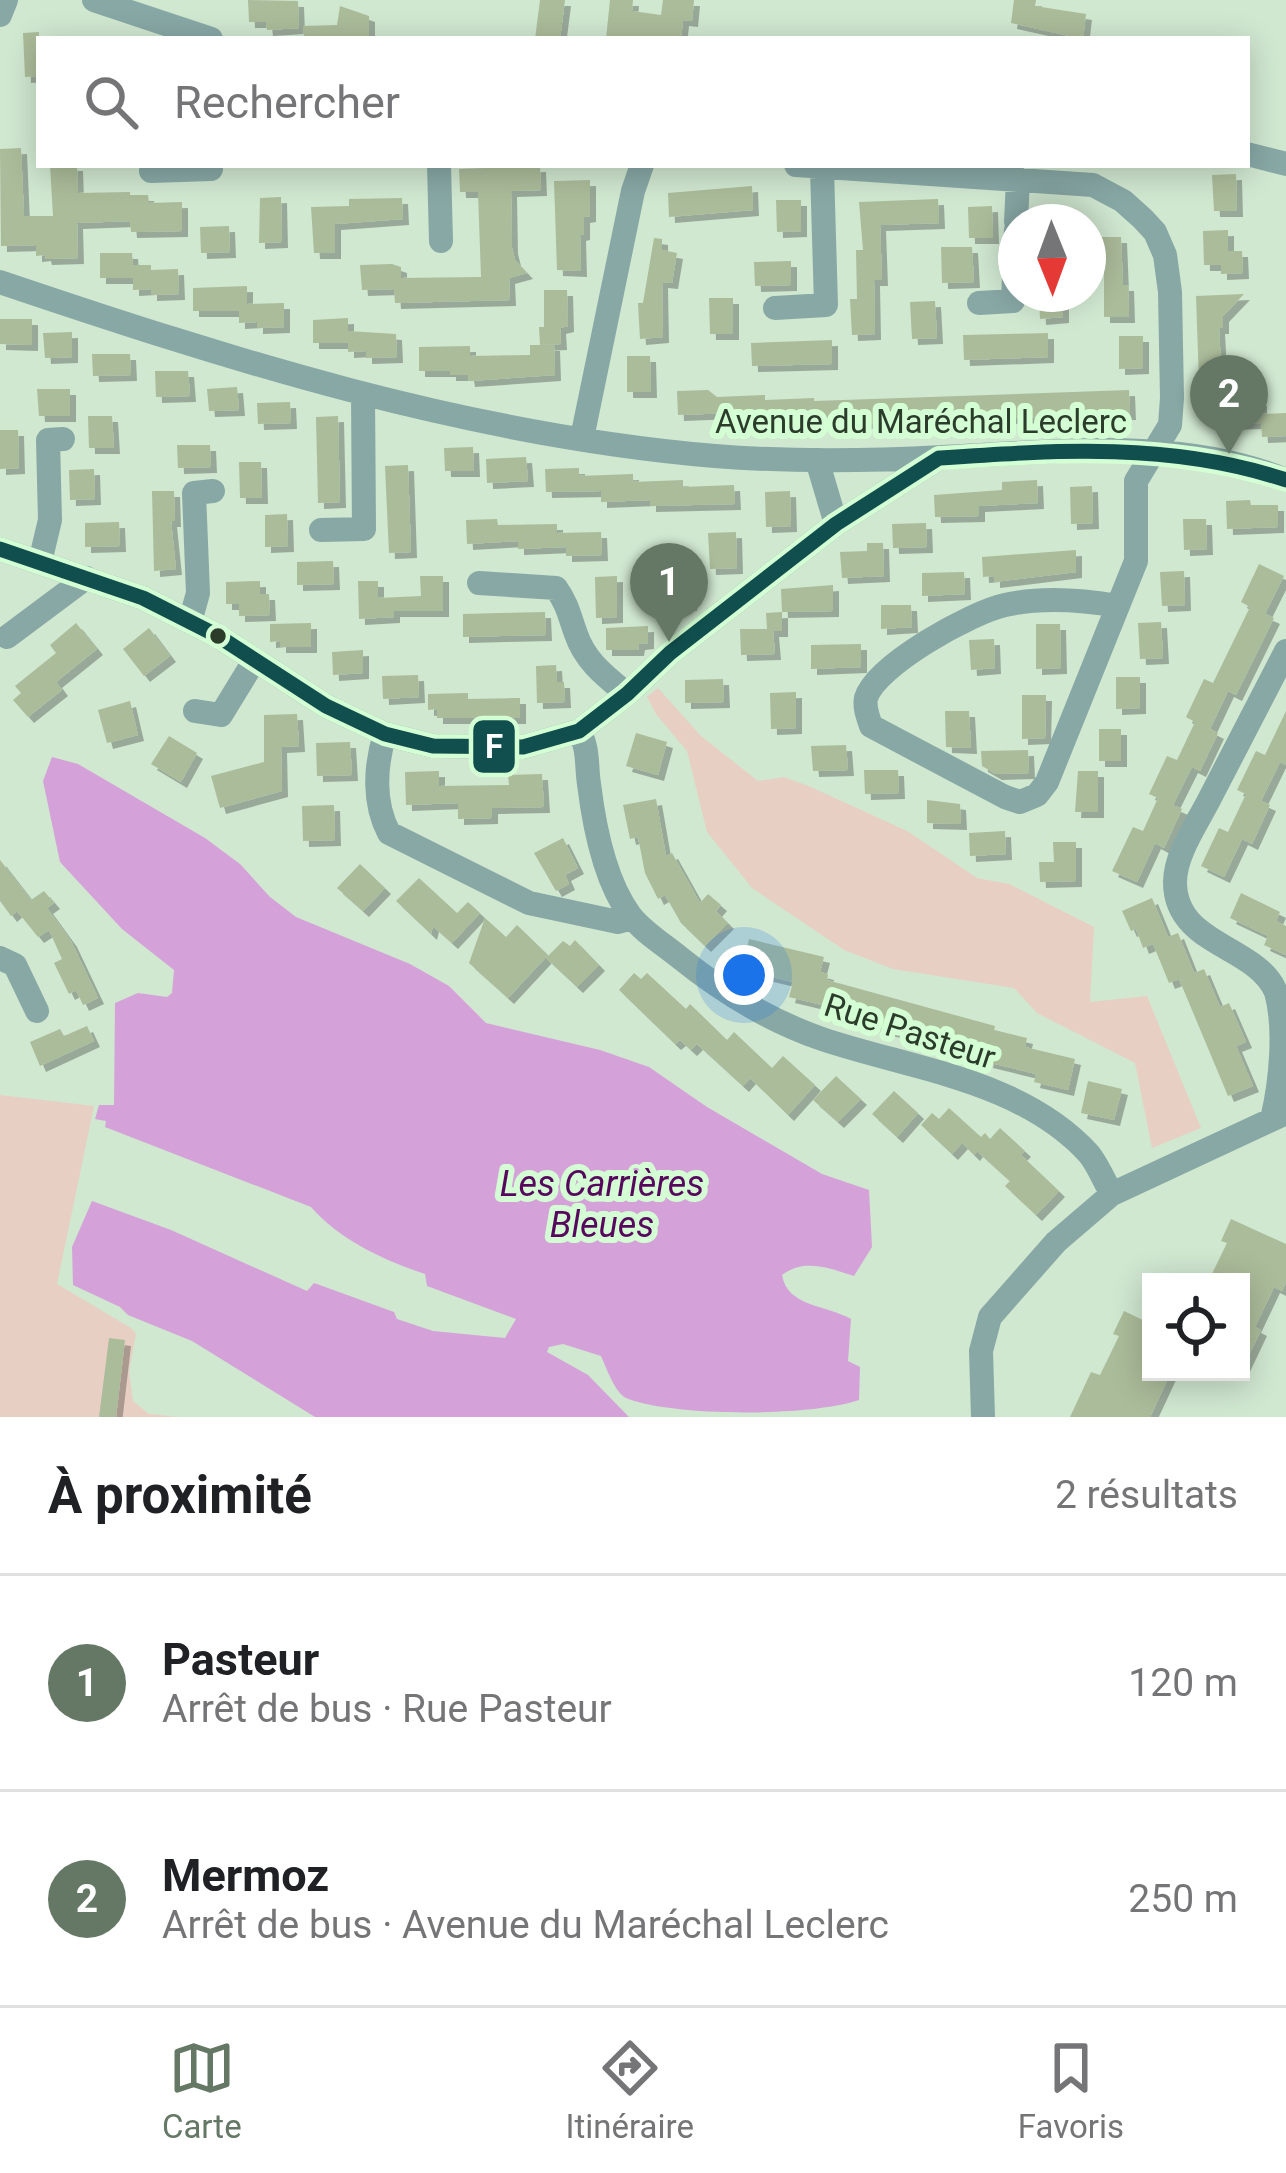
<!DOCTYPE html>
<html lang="fr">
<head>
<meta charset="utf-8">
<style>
	:root { --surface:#fff; --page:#f6f6f6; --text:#202124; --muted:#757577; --line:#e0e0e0; --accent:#657865 }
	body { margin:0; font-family:Roboto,sans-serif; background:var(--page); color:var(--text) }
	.controls { position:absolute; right:36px; bottom:36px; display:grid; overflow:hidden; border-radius:0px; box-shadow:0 6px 30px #0003 }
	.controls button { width:108px; height:108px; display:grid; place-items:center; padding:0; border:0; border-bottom:3px solid var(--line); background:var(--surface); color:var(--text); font:60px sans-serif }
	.compass { position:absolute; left:998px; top:204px; width:108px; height:108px; border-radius:50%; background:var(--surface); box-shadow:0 6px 30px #0003; rotate:179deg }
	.you { position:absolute; left:744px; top:975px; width:42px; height:42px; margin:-30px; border:9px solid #fff; border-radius:50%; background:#1a73e8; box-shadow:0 0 0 18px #1a73e833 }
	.badge { display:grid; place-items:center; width:78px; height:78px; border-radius:50%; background:var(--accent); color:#fff; font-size:39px; font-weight:700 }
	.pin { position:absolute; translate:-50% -99px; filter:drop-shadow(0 3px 6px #0008) }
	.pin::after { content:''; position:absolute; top:63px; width:42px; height:36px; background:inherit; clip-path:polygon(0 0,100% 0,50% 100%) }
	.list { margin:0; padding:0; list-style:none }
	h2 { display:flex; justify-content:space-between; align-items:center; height:156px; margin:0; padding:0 48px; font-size:51px }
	h2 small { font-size:39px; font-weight:400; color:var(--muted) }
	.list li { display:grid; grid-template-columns:78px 1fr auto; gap:36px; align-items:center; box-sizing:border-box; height:216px; padding:0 48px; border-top:3px solid var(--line) }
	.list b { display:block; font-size:45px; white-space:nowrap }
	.list p { margin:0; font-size:39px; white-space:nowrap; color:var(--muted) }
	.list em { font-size:39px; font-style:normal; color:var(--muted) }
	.icon { flex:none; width:66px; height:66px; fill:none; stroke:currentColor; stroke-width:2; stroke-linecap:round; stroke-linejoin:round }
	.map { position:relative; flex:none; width:1286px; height:1417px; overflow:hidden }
	.search { position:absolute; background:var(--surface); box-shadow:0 6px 30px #0003; left:36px; right:36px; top:36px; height:132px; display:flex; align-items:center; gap:30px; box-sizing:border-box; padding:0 42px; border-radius:0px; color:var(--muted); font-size:45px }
	.sheet { height:588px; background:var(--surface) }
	nav { display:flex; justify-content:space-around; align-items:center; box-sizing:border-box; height:168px; border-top:3px solid var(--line); background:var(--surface); font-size:33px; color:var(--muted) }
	nav a { display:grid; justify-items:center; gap:6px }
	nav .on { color:var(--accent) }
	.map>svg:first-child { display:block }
</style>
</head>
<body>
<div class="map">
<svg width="1286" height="1417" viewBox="0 0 1286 1417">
	<defs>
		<filter id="shadow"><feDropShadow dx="6" dy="6" stdDeviation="0" flood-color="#0004"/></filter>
	</defs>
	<rect width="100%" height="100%" fill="#d0e7d0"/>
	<!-- green -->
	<path fill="#e7d0c3" d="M658,688L701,736L758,781L784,777L811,787L907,831L977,878L1009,884L1094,927L1090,1002L1147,996L1201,1128L1152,1148L1135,1063L1037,1013L1014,988L893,969L844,950L752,888L707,832L687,751L656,714L647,697Z
		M0,1095L94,1106L57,1284L131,1328L136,1334L129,1371L133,1401L149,1414L180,1417H0Z"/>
	<!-- water -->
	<path fill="#d4a2d9" d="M52,757L78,764L205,838L240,864L270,897L296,917L410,964L449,986L486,1023L600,1050L649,1067L707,1107L822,1174L869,1190L872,1247L854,1276C829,1268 804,1258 782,1275C787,1307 827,1305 851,1319L848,1361L860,1367L859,1400C810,1417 667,1417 624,1397C613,1388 607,1369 601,1356L563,1344L549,1347L547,1352L588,1375L629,1417H315L192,1341L128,1315L120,1307L73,1285L72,1247L92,1201L171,1230L307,1291L314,1283L394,1312L397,1319L433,1331L505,1338L516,1319L427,1286L425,1274C383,1260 340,1240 311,1207L105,1127L106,1121L95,1119L99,1105H114L115,1003L138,993L167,997L172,993L174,970L122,929L60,862L43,781Z"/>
	<!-- building -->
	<path fill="#abbc9a" filter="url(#shadow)" d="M248,0L298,1L299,28L267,30L266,22H249Z
		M540,0H565L560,39H535Z
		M610,0H633L632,11L661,15L663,0H694L692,21L683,20L681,39H606Z
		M1014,0H1036L1035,6L1086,14L1083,39L1011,23Z
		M340,6L369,16V39H304L303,26L337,25Z
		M39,32V76L25,77L23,33Z
		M21,148L24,216H53L50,165H77L78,193L130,192V195H148L149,203L182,202V231L131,232L130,221L77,223L78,258L46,259L45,255L36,256V245L1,246L0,149Z
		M540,166L541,190L511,191L512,248L515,260L527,273L509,278L510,300L395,303L394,289L362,290L360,265L392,264L401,267V278L481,277L478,192H460L459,169Z
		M1236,174L1237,211H1214L1212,175Z
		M590,180V216L584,217V234L580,235L581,271L557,270L554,181Z
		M752,186L753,210L669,217L668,193Z
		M281,197L282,242L259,243L260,198Z
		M402,198L403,219L335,224V253H314L311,207L349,206V199Z
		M938,199L939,223L880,225L882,280H874L875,334L852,335L850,299H857L856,250H863L859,202Z
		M776,200H801V231L777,232Z
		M992,206L993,238H969L968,207Z
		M229,226L230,252L201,253L200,227Z
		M1228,230V251H1242L1243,273L1221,274V265H1204L1203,231Z
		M1097,237H1121L1123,285H1128L1129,317H1104V268L1098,269Z
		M654,238L662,239V250L677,253L672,283L662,282L663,337L640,339L638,303H643Z
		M941,247H972L974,282L942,283Z
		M100,253H132L133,265H151V270L178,269L179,294L151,295V289L133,290V278H100Z
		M791,261V285L755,286L754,262Z
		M247,286V304L284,303V327L257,328V322L239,323V311H193V288Z
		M544,290H567L568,326L560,328L561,344L540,345L539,327H544Z
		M1039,294H1063V317L1040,319Z
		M1244,294L1223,316V328H1219L1222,382L1199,383L1196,296Z
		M709,298H733V334H710Z
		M935,301L937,338L912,339L910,302Z
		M348,318V331L396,334L397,357L366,358V351L348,352V343H313V320Z
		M0,319H32V345L0,344Z
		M72,332V357L45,358L43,333Z
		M1048,333V357L964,360L963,335Z
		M1119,336H1143V368L1119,369Z
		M832,340V364L752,366L751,343Z
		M530,345H554L555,375L469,381L468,375H450V371H419V347L470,346V356L530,355Z
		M92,354H130L131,375L93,376Z
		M627,356H650L651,392H627Z
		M155,371H188L190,396L156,397Z
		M237,387L239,410L209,411L207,389Z
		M37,389H70V416H39Z
		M708,390L717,397L765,395V400L814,398V401L1129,390L1130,414L835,424L784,423L783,418L731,420L730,413L678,415L677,391Z
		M1261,400V414L1286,413V436L1262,437L1261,423L1214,424L1213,401Z
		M290,402L291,423L258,424L257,403Z
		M88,416H112L114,448H89Z
		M338,416L340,502L318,503L316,417Z
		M0,430H18L19,468L0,469Z
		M177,445H210L211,467L178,468Z
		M473,447L474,471H445L444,448Z
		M526,457L528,481L487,483L486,459Z
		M239,462H261L262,498H240Z
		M408,465L411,552L389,553L385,466Z
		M579,468V476L633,474V482L683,480V487L734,485L735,504L650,506V500L601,502V491L546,492L545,469Z
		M94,469L95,499L70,500L69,470Z
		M1037,480L1038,503L979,506V516L935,517L934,495L1002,490V482Z
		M1092,486L1093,523L1071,524L1070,487Z
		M152,491H174L175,521H171L176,569L154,571Z
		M790,491L791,526L766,527L765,492Z
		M1250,500L1251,505H1278V527L1227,529L1226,501Z
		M287,514L288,546L265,547V515Z
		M497,519L498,525L557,524V533L601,532L602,555L566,556V547L518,549V541L467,544L466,520Z
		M1183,519H1206L1207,549L1184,550Z
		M119,522L120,546L85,547V523Z
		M926,523L927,547L893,548L892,524Z
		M736,532L737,568L710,569L708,533Z
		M867,543H883L884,576L842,578L840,552L867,551Z
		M1076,550V572L994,582V576L983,577L982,557Z
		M333,561L334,584L297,585V562Z
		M1259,564L1284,576L1265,614L1274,618L1236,695L1228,691L1210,729L1218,733L1200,771L1192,767L1173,805L1182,809L1164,848L1155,843L1137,882L1112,871L1133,827L1143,831L1158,798L1149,794L1167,756L1177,760L1195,722L1186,717L1204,679L1213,683L1250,607L1241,602Z
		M1184,571L1185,605L1162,606L1160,572Z
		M964,572L965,594L922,596V573Z
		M420,576H443V611H394V617L359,619L358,581H378V598L421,596Z
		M617,576V617L596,618L595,577Z
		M654,580H691V605H655Z
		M260,581V594H269L270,615L239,616V604H226V582Z
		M833,585V611L782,612L781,589Z
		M881,605H911L912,627L881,629Z
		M545,612L546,635L463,637V614Z
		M782,612V631H773L775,654L741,655L740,629H767L766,613Z
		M1161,622L1163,658L1140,659L1138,623Z
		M76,623L97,649L56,682L62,690L28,717L13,700L21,693L15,686L56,653L50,645Z
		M311,623V647H280V641L270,642V624Z
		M1036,624H1060L1061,668L1036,669Z
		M648,626V643L639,644L638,650H606V628Z
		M149,628L170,656L144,676L123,649Z
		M994,639L995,668L971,670L969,640Z
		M861,644V667L811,669V645Z
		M363,650V673L333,675L332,652Z
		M556,665L557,682H564L565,702L537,703L536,666Z
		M418,675L419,697L383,699L382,676Z
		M1116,677H1140V708L1116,709Z
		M723,679L724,702L685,703V680Z
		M796,692V728L771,729L770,693Z
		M468,693V699L520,698V718H437V709L428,710V694Z
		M1022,695H1046L1045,738L1022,739Z
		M130,701L138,735L107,743L98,710Z
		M945,711H969L971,748L946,747Z
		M1286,711V765L1280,762L1261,801L1270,805L1252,844L1242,839L1224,877L1201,866L1219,828L1228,832L1246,794L1237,790L1256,751L1265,755Z
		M297,714L299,746L281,747L282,791L220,808L211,776L264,762V715Z
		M1099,729H1121V761H1099Z
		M636,733L667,742L658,775L626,766Z
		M169,736L197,753L181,782L151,764Z
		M350,742L352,775L317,776L316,743Z
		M846,745L848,770L813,771L811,746Z
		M1028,750L1029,773L996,774L982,766L981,751Z
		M864,770H898L899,793L865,794Z
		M439,771V786L509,785L508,775L542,774L544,807L492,808V818L458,819V803L406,805L405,772Z
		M1078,771H1098V812H1075Z
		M656,799L666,856L672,853L700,903L708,894L721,905L716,911L728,923L705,946L681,923L665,895L658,899L645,873L638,837L630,839L623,805Z
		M927,800L960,804L961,824L927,823Z
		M334,805L335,840L303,841L302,806Z
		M1005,831L1006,854L970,856L969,833Z
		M563,838L578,868L565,875L569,884L556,891L534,853Z
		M1053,842H1076V881L1040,882L1039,862H1054Z
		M0,860L31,900L44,891L54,903L47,908L71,941L98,998L83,1005L76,990L69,994L54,963L62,959L49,930L38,937L17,911L11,916L0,901Z
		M360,864L385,888L363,911L337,888Z
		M419,878L457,913L468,902L480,913L452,943L433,926L431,934L396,901Z
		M1241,893L1280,912L1276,921L1286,926V955L1264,945L1268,936L1230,918Z
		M1152,898L1168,937L1178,933L1194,973L1204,969L1220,1007L1229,1003L1246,1042L1236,1046L1253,1086L1228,1096L1179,979L1169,983L1153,944L1143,948L1136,929L1131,931L1122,911Z
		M485,918L506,937L517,925L548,955L508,998L469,963Z
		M749,939L824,957L820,972L828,974L827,980L995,1026L994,1030L1027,1038L1025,1047L1075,1059L1068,1090L1034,1082L1036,1074L987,1062L988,1057L838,1017L839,1009L789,997L793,982L742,970Z
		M575,940L599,965L577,987L546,958L563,941L570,946Z
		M634,973L641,979L647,973L686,1009L690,1004L727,1040L734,1032L772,1068L783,1056L815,1085L788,1115L750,1078L743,1086L697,1044L691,1050L680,1040L675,1044L619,990Z
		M87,1026L94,1041L40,1066L30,1042L60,1029L64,1036Z
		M836,1076L861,1099L838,1122L813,1100Z
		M1088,1081L1122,1089L1114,1120L1081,1113Z
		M894,1091L918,1113L897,1137L872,1114Z
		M949,1108L981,1137L985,1133L990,1139L1000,1128L1025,1151L1021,1155L1059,1191L1036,1215L1005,1186L1010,1181L977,1151L974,1155L962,1143L952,1154L921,1125L932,1113L939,1119Z
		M1231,1219L1286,1244V1283L1282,1291L1274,1287L1255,1327L1261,1330L1241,1372V1282H1208L1227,1243L1221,1241Z
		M1124,1311L1151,1324V1372H1171L1150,1417H1070L1091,1372L1100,1375L1119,1336L1113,1334Z
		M109,1338L125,1340L116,1417H99Z"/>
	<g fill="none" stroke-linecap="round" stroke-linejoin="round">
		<!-- minor -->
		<path stroke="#88a8a5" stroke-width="24" d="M94,0L211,39
			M0,15L6,0
			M1247,154L1286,164
			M439,165L441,241
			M796,165L1093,185L1123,201L1143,219L1155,232L1165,255L1170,292L1172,398L1170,425L1136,481V561L1047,782L1037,795L1020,802L1005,797L871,726C868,717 864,707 866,698C876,665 972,612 1005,605C1040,597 1083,600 1118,606
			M151,171L211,169L210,165
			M1016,222L1018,179
			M0,282C234,361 468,435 715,456C790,462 868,461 943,457C1054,452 1180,436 1286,480
			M979,303L1013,301L1016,230
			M775,308L826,305L822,169
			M582,438L633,191L642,165
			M817,460L836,524
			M321,530L364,529L363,395
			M0,549L143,598L218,636L326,706L385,734L433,746L523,747L579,731L627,694L670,653L836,524L939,458
			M40,562L50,520L48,440L63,439
			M479,583L556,588C568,605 569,615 576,634C585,661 605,676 627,694
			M190,622L198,593L194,493L213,491
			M7,637L86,578
			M195,711L221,715L254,661
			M579,731C589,749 586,764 589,784C594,825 605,881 630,915C642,931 663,944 679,957C721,991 770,1021 822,1039C911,1069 1022,1080 1089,1154C1098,1165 1104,1181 1112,1194
			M385,734C375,766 373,803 389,833L529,903L618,922L632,918
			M0,958L15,965L37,1011
			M1272,1119C1281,1082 1286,1028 1276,992C1257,945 1175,946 1175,882C1175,854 1198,822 1210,798C1235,749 1261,700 1286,651
			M983,1417L981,1351L990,1317L1056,1242L1112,1194L1284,1114"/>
		<!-- bus-1 casing -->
		<g stroke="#d4fed3" stroke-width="24">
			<path id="bus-1" d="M939,458C1057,450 1172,442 1286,480
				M0,549L143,598L218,636L326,706L385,734L433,746L523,747L579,731L627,694L670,653L836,524L939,458"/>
		</g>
		<!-- bus-1 -->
		<use href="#bus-1" stroke="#104f4d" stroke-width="15"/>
	</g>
	<!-- markers -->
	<circle fill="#2b3c2b" stroke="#d4fed3" stroke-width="4.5" cx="218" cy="636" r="10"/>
	<g text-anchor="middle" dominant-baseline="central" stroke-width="12" stroke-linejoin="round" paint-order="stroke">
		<!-- street labels -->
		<g font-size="33" fill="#2b3c2b" stroke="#d4fed3">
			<text x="921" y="421">Avenue du Maréchal Leclerc</text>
			<text transform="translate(910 1031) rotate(18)">Rue Pasteur</text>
		</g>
		<!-- water labels -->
		<g font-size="36" font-style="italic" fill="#56065d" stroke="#d4fed3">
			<text x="602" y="1184">Les Carrières<tspan x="602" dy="41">Bleues</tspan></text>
		</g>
	</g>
	<rect stroke="#d4fed3" stroke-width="4.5" x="471" y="718" width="46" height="57" rx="12" fill="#104f4d"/>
	<g font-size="33" text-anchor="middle" font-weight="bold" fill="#fff">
		<text x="494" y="758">F</text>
	</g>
</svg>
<div class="controls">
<button><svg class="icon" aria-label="locate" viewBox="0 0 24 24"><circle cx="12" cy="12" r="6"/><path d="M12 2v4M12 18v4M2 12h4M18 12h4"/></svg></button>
</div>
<svg class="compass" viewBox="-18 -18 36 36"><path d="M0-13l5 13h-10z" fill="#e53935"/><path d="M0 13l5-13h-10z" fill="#757577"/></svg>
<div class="you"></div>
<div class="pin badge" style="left:669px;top:642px">1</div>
<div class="pin badge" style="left:1229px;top:454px">2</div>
<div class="search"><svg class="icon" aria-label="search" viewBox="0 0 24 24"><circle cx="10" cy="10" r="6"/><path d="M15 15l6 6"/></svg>Rechercher</div>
</div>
<section class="sheet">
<h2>À proximité<small>2 résultats</small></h2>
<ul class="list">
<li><span class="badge">1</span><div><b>Pasteur</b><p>Arrêt de bus · Rue Pasteur</p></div><em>120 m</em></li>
<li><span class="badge">2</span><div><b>Mermoz</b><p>Arrêt de bus · Avenue du Maréchal Leclerc</p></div><em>250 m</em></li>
</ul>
</section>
<nav>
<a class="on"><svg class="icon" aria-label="map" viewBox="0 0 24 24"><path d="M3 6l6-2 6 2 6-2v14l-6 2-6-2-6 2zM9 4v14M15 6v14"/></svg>Carte</a>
<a><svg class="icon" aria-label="directions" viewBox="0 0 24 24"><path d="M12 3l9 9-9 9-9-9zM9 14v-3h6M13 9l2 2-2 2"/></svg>Itinéraire</a>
<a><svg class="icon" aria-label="saved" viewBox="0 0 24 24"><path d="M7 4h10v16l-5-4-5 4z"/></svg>Favoris</a>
</nav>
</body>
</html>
